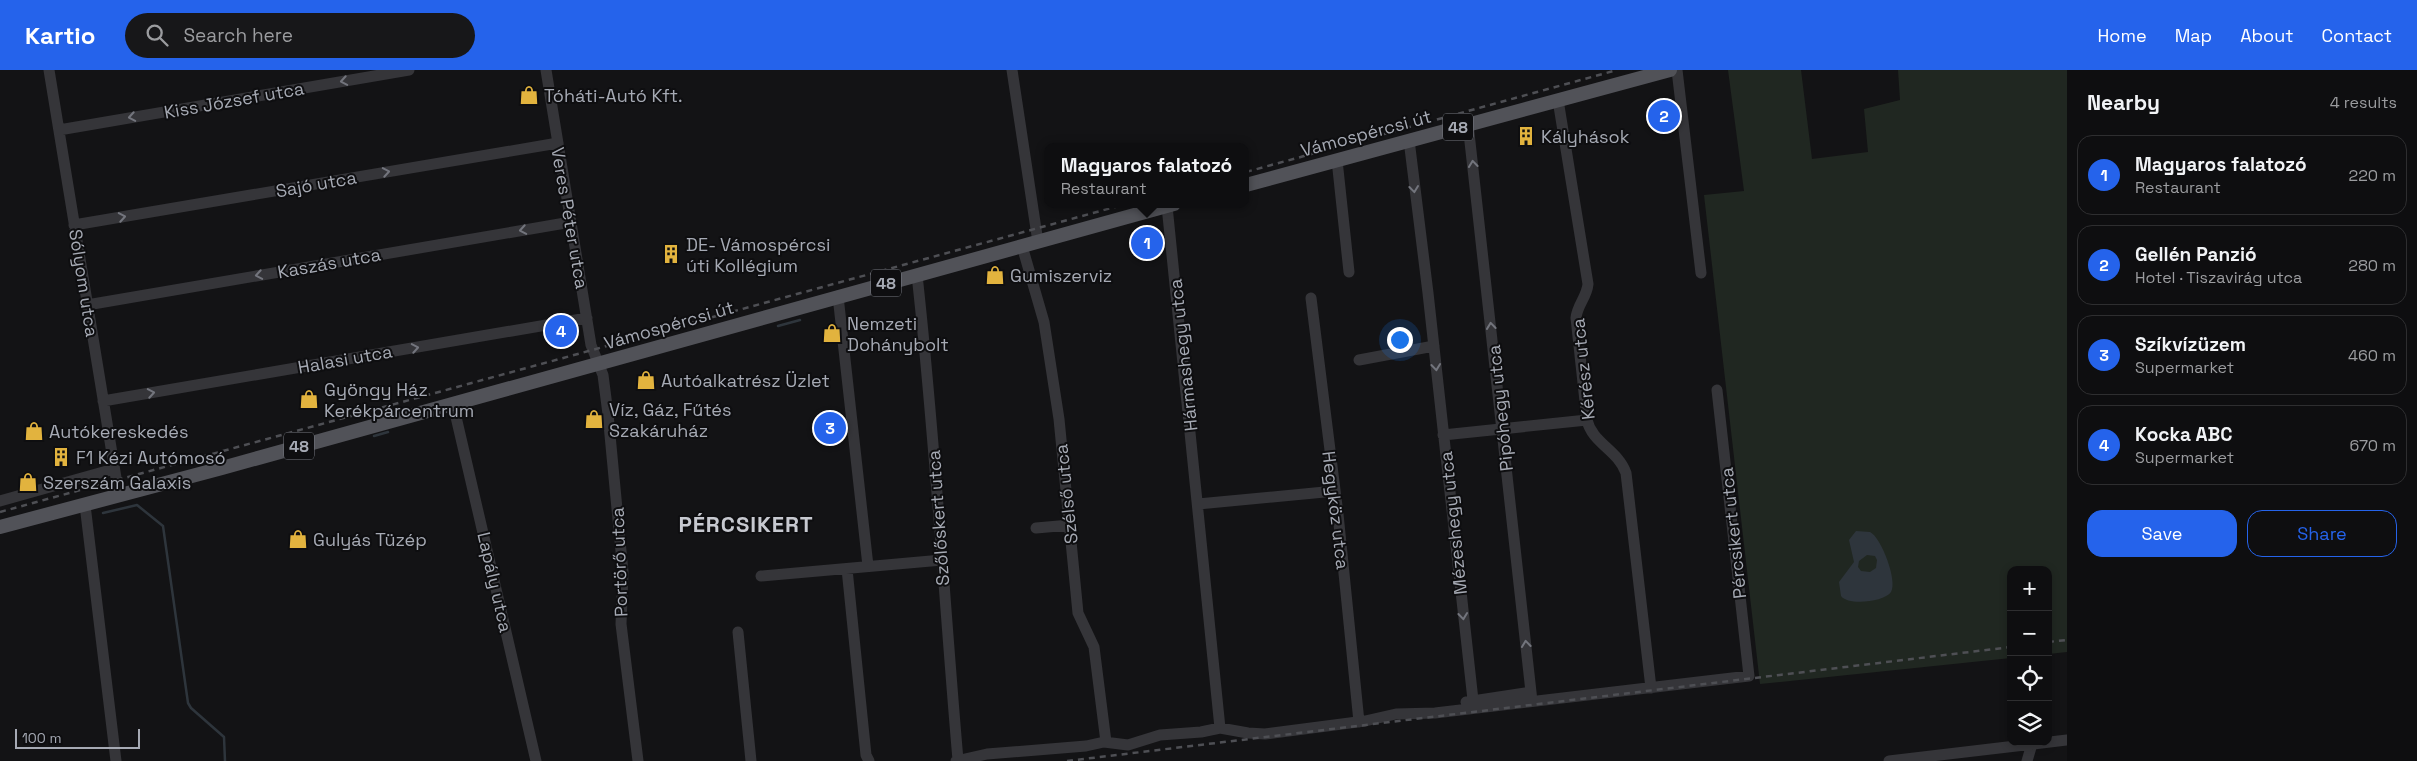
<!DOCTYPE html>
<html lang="en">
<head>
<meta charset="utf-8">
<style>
	:root { --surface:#0e0e10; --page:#171719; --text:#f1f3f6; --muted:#9b9c9f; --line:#2e2e30; --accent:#2563eb }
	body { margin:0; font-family:"Space Grotesk",sans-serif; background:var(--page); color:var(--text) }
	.controls { position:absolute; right:15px; bottom:15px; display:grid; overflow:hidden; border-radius:10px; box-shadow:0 2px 8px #0003 }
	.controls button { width:45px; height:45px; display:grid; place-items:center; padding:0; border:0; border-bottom:1px solid var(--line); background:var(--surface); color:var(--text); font:25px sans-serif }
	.scale { position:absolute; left:15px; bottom:12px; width:125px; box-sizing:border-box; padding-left:5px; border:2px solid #a6aab4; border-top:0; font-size:14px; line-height:18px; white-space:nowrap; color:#a6aab4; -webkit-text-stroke:4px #0e0e10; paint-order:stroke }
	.you { position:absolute; left:1399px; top:269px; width:18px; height:18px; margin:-12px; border:4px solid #fff; border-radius:50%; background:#1a73e8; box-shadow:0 0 0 8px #1a73e833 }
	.badge { display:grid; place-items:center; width:32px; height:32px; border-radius:50%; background:var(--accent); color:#fff; font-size:16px; font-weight:700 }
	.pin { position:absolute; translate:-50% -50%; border:2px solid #fff; box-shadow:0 1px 5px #0006 }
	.popup { position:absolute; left:1044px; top:73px; width:205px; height:65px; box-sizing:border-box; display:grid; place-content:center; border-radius:10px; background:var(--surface); filter:drop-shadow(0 1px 4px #0005); font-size:16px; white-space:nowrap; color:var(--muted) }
	.popup b { font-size:19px; color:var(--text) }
	.popup::after { content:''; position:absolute; left:50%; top:100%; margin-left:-10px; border:10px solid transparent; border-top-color:var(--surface) }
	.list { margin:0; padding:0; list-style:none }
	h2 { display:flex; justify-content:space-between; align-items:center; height:65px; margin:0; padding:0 20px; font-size:21px }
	h2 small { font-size:16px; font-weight:400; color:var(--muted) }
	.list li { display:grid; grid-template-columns:32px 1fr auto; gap:15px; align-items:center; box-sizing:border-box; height:80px; margin:0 10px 10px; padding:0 10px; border:1px solid var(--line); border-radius:15px }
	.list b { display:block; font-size:19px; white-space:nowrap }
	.list p { margin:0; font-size:16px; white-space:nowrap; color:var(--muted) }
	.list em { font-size:16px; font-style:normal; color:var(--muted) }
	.actions { display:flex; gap:10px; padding:15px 20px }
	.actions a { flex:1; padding:11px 0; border:1px solid var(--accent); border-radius:15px; text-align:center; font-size:18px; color:var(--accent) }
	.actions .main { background:var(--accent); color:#fff }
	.icon { flex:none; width:28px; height:28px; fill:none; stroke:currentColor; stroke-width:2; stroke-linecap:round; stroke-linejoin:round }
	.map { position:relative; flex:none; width:2067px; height:691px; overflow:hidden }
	header { display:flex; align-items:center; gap:30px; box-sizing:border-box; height:70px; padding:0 25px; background:var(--accent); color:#fff }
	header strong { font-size:24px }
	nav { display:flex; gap:28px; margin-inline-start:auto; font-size:18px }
	.search { width:350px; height:45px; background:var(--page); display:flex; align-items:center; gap:12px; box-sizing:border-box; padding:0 18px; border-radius:28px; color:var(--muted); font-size:19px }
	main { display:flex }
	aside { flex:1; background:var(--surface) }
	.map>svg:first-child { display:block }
</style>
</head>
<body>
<header>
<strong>Kartio</strong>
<div class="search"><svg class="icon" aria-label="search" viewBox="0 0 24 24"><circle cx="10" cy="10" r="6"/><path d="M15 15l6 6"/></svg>Search here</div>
<nav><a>Home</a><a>Map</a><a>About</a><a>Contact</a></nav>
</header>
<main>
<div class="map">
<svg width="2067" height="691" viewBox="0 0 2067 691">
	<rect width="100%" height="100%" fill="#131315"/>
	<!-- green -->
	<path fill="#202721" d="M1728,0H1801L1812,89L1868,82L1864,39L1900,30L1898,0H2067V582L2048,584V500H2011V588L1760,614L1704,125L1744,121Z"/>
	<!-- water -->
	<path fill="#2e353c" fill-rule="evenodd" d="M1856,461L1870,462C1881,467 1898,511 1891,522C1884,532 1848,536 1841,526L1839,512L1854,492L1849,470ZM1867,485L1875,486L1877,490L1876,498L1870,502L1861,501L1858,497L1859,491Z"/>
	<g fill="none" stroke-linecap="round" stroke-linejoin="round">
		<!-- stream -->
		<path stroke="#2e353c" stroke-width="2.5" d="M778,256L800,250
			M374,366L388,362
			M103,443L137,435L163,456L188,633L191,638L224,667L225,691"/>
		<!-- minor -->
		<path stroke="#353539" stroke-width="11" d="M49,0L119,426
			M546,0L591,275L603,305L608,344L623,502L621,554L638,691
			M1012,0L1038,172
			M1677,0L1701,203
			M1558,30L1588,214C1587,227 1577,235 1576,248L1587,350C1592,373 1618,380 1626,403L1651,618
			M1468,54L1532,631
			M59,60L409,0
			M1409,70L1428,223L1473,630
			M1337,90L1349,202
			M1167,136L1220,658
			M74,155L558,73
			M1022,176L1044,252L1059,349L1078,543L1094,577L1106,672
			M917,205C935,366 944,529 958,690
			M838,226L868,496
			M1311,228L1338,444L1359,652
			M87,235L571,152
			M1359,290L1434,276
			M103,331L587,248
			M453,334L536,691
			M1443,365L1587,350
			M0,431L114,399
			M1198,434L1335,421
			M85,435L116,691
			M1036,458L1070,455
			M847,499L866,685L869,691
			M761,506L942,490
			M738,562L751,691
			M1466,632L1531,622
			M956,691L987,684L1086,676L1104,672L1128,675L1160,665L1201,662L1220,658L1248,663L1265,664L1365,651L1396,644L1435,643L1749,606L1717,320
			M1889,691L2067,670
			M2027,691L2032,674"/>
		<!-- major -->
		<path stroke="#515258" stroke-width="14" d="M1246,115L1670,0
			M0,457L222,398L1174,134"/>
		<!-- rail -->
		<path stroke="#4e4f54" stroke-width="2.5" stroke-dasharray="6 5" stroke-linecap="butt" d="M1246,102L1617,0
			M0,442L1126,134
			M2048,572L2067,570
			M1067,691L2011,577"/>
	</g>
	<!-- one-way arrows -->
	<defs><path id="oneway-chevron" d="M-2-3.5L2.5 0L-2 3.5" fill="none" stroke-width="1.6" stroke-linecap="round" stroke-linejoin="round" transform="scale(1.25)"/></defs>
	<g stroke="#73757d">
		<use href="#oneway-chevron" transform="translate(344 11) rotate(170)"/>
		<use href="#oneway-chevron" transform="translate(132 47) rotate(170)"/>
		<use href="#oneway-chevron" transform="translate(1473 94) rotate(-96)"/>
		<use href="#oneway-chevron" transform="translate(386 102) rotate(-10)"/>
		<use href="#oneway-chevron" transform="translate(1414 119) rotate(83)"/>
		<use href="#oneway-chevron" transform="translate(122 147) rotate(-10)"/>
		<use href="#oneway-chevron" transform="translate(523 160) rotate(170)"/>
		<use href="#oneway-chevron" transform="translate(259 205) rotate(170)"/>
		<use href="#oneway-chevron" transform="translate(1491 256) rotate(-96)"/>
		<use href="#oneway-chevron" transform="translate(415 278) rotate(-10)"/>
		<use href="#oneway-chevron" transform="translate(1436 297) rotate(84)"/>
		<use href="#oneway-chevron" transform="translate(151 323) rotate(-10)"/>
		<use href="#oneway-chevron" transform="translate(1463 546) rotate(84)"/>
		<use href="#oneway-chevron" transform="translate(1526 574) rotate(-96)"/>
	</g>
	<!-- icons -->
	<defs>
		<g id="shop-bare" transform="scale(1.5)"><path d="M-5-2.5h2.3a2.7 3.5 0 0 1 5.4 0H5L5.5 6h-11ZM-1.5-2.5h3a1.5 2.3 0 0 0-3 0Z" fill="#e2b33e" stroke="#0e0e10" stroke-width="2.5" paint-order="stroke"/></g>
		<g id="building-bare" transform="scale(1.5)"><path d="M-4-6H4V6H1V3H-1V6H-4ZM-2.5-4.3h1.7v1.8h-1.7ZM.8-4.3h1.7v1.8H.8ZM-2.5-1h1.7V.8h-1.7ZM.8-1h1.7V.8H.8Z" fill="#e2b33e" stroke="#0e0e10" stroke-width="2.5" paint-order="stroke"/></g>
	</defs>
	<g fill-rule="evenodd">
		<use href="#shop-bare" x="529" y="25"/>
		<use href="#building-bare" x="1526" y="66"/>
		<use href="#building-bare" x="671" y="184"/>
		<use href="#shop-bare" x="995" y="205"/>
		<use href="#shop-bare" x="832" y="263"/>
		<use href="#shop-bare" x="646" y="310"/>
		<use href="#shop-bare" x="309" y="329"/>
		<use href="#shop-bare" x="594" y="349"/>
		<use href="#shop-bare" x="34" y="361"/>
		<use href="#building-bare" x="61" y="387"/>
		<use href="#shop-bare" x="28" y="412"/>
		<use href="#shop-bare" x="298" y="469"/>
	</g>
	<g text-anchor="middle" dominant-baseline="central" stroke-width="4" stroke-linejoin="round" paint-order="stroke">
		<!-- shield labels -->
		<g fill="#0e0e10" stroke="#787b83" stroke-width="1">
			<rect x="1443" y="43.5" width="30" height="27" rx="4"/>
			<rect x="871" y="199.5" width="30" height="27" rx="4"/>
			<rect x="284" y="362.5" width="30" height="27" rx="4"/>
		</g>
		<g font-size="16" font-weight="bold" fill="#a6aab4">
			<text x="1458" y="57">48</text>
			<text x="886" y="213">48</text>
			<text x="299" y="376">48</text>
		</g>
		<!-- poi labels -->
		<g font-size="18" fill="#a6aab4" stroke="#0e0e10" text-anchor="start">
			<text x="544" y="25">Tóháti-Autó Kft.</text>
			<text x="1541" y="66">Kályhások</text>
			<text x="686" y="174">DE- Vámospércsi<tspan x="686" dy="21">úti Kollégium</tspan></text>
			<text x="1010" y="205">Gumiszerviz</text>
			<text x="847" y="253">Nemzeti<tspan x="847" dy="21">Dohánybolt</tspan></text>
			<text x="661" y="310">Autóalkatrész Üzlet</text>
			<text x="324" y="319">Gyöngy Ház<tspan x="324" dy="21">Kerékpárcentrum</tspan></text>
			<text x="609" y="339">Víz, Gáz, Fűtés<tspan x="609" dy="21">Szakáruház</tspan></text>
			<text x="49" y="361">Autókereskedés</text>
			<text x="76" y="387">F1 Kézi Autómosó</text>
			<text x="43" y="412">Szerszám Galaxis</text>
			<text x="313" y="469">Gulyás Tüzép</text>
		</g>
		<!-- street labels -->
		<g font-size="18" fill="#a6aab4" stroke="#0e0e10">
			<text transform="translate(234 30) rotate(-10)">Kiss József utca</text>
			<text transform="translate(1366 63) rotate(-15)">Vámospércsi út</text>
			<text transform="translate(316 114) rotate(-10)">Sajó utca</text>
			<text transform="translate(570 148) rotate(80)">Veres Péter utca</text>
			<text transform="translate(329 193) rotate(-10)">Kaszás utca</text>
			<text transform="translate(84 213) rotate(81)">Sólyom utca</text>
			<text transform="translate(669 255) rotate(-16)">Vámospércsi út</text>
			<text transform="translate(1183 285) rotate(-96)">Hármashegy utca</text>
			<text transform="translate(345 289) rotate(-10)">Halasi utca</text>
			<text transform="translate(1583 299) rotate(-96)">Kérész utca</text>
			<text transform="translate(1500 338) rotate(-96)">Pipóhegy utca</text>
			<text transform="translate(1066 424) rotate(-96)">Szélső utca</text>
			<text transform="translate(1336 440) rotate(83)">Hegyköz utca</text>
			<text transform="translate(938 448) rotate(-94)">Szőlőskert utca</text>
			<text transform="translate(1453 453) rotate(-96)">Mézeshegy utca</text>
			<text transform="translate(1733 463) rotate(-96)">Pércsikert utca</text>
			<text transform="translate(619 492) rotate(-92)">Portörő utca</text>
			<text transform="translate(495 512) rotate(77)">Lapály utca</text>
		</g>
		<!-- district labels -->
		<g font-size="22" font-weight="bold" letter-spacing="1" fill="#c7c9d0" stroke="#0e0e10">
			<text x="746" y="454">PÉRCSIKERT</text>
		</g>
	</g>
</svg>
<div class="controls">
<button>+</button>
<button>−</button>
<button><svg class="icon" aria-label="locate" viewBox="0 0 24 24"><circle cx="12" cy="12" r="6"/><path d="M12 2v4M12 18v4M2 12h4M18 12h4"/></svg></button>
<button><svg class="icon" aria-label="layers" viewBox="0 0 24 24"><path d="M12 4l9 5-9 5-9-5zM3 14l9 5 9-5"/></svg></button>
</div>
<div class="scale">100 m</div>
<div class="you"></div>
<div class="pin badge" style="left:1147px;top:173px">1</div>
<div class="popup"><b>Magyaros falatozó</b>Restaurant</div>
<div class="pin badge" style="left:1664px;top:46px">2</div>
<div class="pin badge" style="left:830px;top:358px">3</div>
<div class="pin badge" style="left:561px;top:261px">4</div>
</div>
<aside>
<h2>Nearby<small>4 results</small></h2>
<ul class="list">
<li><span class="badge">1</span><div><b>Magyaros falatozó</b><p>Restaurant</p></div><em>220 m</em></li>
<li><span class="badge">2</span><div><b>Gellén Panzió</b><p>Hotel · Tiszavirág utca</p></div><em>280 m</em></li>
<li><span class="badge">3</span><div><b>Szíkvízüzem</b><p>Supermarket</p></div><em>460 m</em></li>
<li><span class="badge">4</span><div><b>Kocka ABC</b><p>Supermarket</p></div><em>670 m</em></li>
</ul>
<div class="actions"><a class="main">Save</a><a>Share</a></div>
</aside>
</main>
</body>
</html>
